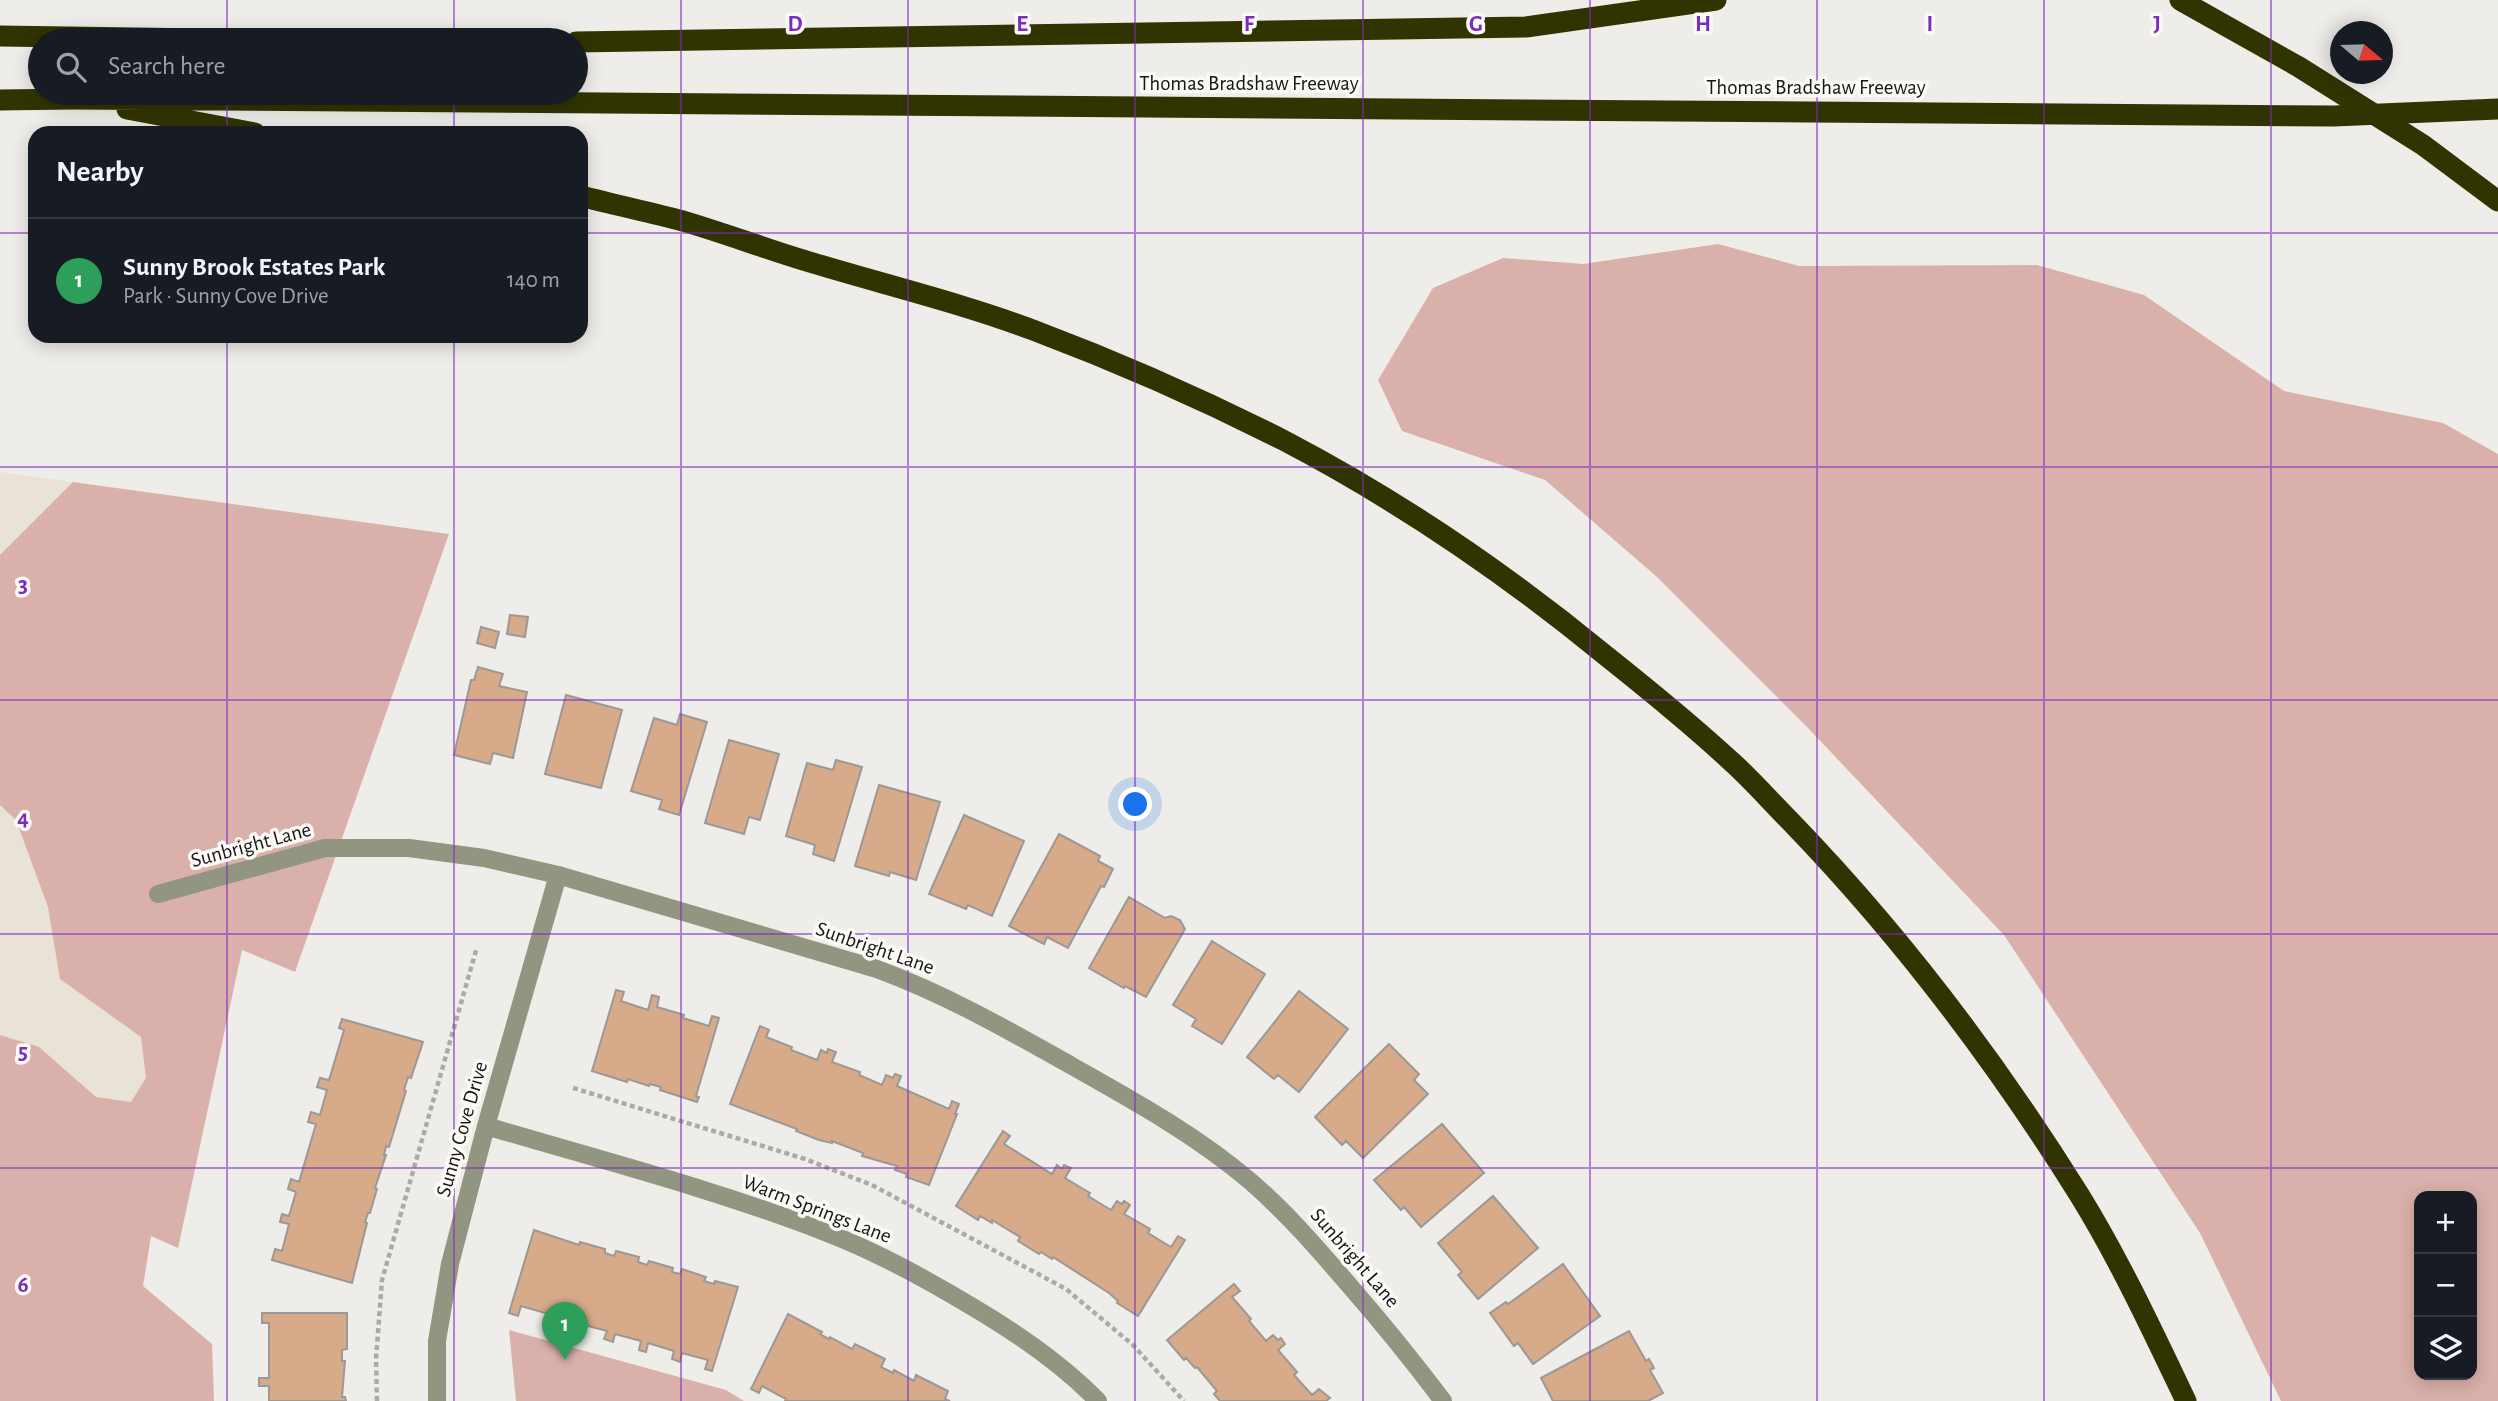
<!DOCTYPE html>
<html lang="en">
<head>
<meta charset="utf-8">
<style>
	:root { --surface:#171b24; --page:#20242c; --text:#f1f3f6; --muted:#9ea1a6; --line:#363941; --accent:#bca3da }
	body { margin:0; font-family:"Alegreya Sans",sans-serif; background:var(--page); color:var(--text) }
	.controls { position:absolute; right:21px; bottom:21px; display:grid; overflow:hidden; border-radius:14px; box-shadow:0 4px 18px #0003 }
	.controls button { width:63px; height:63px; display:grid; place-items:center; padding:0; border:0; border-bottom:2px solid var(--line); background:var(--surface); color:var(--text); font:35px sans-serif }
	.compass { position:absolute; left:2330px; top:21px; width:63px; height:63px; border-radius:50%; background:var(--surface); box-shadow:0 4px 18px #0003; rotate:109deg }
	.you { position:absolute; left:1136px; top:805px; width:24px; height:24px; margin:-18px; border:5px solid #fff; border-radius:50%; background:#1a73e8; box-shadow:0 0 0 10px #1a73e833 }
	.badge { display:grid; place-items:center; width:46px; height:46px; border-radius:50%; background:var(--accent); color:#fff; font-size:23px; font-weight:700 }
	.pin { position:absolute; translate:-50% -58px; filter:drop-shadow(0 2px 4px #0008) }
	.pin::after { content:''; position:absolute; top:37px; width:24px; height:21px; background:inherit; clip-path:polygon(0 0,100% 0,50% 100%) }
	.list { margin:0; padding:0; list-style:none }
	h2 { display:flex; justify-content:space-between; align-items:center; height:91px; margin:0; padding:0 28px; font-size:30px }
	h2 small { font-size:23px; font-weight:400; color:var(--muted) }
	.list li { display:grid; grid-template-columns:46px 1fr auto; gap:21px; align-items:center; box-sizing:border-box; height:126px; padding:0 28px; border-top:2px solid var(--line) }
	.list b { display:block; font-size:26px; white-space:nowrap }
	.list p { margin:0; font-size:23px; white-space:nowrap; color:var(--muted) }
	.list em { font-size:23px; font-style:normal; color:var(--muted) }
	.icon { flex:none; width:38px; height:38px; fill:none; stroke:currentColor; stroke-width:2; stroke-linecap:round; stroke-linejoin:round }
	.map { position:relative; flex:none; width:2498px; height:1401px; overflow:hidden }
	.search { position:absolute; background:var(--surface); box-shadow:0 4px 18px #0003; left:28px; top:28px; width:560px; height:77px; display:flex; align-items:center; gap:18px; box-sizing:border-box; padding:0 24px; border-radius:38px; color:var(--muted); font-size:26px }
	.panel { position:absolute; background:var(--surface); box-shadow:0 4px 18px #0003; left:28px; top:126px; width:560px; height:217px; border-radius:21px }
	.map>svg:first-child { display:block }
</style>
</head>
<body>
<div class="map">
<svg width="2498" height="1401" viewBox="0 0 2498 1401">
	<rect width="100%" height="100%" fill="#efede9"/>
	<!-- built -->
	<path fill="#e8e2d7" d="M0,472L73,482L0,726Z
		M0,783L242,950L178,1248L151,1235L143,1286L0,1189Z"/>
	<!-- green -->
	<path fill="#dab1aa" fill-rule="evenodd" d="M1718,244L1799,266L2037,265L2144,295L2284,391L2443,423L2498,454V1401H2281L2200,1233L2004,935L1809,729L1657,577L1545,480L1402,431L1378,380L1433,288L1503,258L1583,264ZM2419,1196H2472V1375H2419Z
		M73,482L449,534L295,972L242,950L178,1248L151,1236L143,1286L212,1344L214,1401H0V1035L39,1047L96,1097L131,1102L146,1078L141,1037L60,979L48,907L16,820L0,805V555Z
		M509,1330L726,1390L744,1401H516Z"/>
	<!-- building -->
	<path fill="#d7aa8a" stroke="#9c9895" stroke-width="2" d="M510,615L528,617L525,637L507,634Z
		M481,627L499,632L495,648L477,643Z
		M478,667L503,674L499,686L527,692L513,758L493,753L490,764L454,755L471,680H474Z
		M566,695L622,710L601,788L545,774Z
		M680,714L707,722L679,815L659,809L662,800L631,791L654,718L677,725Z
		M729,740L779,754L760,820L749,817L744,834L705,823Z
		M836,760L862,767L834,861L813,854L815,845L786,836L807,763L833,770Z
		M879,785L940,802L916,880L890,872L889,876L855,866Z
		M964,815L1024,841L992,916L968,905L966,909L929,894Z
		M1059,834L1100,856L1098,861L1113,869L1104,887L1101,886L1068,948L1047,937L1044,944L1009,926Z
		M1129,897L1165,918L1171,916L1180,920L1185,929L1146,997L1125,986L1124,988L1089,968Z
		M1212,941L1265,974L1222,1044L1192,1026L1196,1019L1173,1005Z
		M616,990L624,992L621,1001L648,1010L652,995L659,997L657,1007L684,1015L683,1018L709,1026L712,1016L719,1018L696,1096L699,1097L697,1102L660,1090L661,1087L650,1084L649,1086L628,1079L627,1082L592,1071Z
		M1299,991L1348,1029L1299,1092L1278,1075L1274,1079L1247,1057Z
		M342,1019L423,1042L411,1078L408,1077L404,1090L406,1091L389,1147L386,1146L384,1155H386L375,1188L377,1189L370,1213H368L365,1222L367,1223L352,1283L272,1260L275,1249L282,1251L289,1224L280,1222L282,1214L289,1216L296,1192L288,1189L291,1179L299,1182L316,1124L308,1122L311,1112L320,1115L327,1090L317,1087L320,1078L329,1080L344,1030L339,1028Z
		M760,1026L769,1030L766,1037L792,1047L791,1050L817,1060L821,1050L827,1053L828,1049L836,1052L832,1062L860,1072L859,1075L882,1085L886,1075L893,1078L895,1074L901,1076L897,1086L949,1109L952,1101L959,1104L955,1114H957L929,1185L906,1177L907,1174L895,1170L897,1166L862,1156L863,1153L832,1141V1143L819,1140L796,1131L797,1129L730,1104Z
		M1389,1044L1419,1074L1414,1080L1428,1094L1363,1158L1346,1141L1342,1145L1315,1117Z
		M1442,1124L1484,1173L1421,1227L1404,1207L1401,1210L1374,1180Z
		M1003,1131L1010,1136L1004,1144L1052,1174L1057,1165L1062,1169L1064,1165L1071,1168L1065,1178L1090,1193L1088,1196L1111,1210L1117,1201L1122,1204L1124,1201L1130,1205L1124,1214L1150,1229L1148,1233L1171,1247L1178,1236L1185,1240L1138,1316L1117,1303L1118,1301L1109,1293L1053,1257L1052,1259L1041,1252L1039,1254L1018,1241L1020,1237L992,1220V1223L980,1216L978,1220L956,1206Z
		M1493,1196L1538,1248L1478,1299L1458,1275L1462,1272L1438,1243Z
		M534,1230L579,1245L580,1242L605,1249V1253L614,1256L616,1251L639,1257L638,1262L647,1265L649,1261L673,1268L672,1272L680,1274L682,1269L706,1277L704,1281L714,1284L715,1281L738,1287L712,1371L705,1369L708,1360L682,1353L680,1362L672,1359L674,1351L648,1343L646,1352L639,1350L641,1341L615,1334L613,1342L604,1339L607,1331L581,1324L579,1333L570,1331L573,1321L521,1306L518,1316L509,1313Z
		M1563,1264L1600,1316L1533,1364L1518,1343L1514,1346L1490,1313L1506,1302L1508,1304Z
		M1234,1284L1240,1291L1232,1297L1251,1319L1249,1321L1266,1341L1273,1335L1278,1340L1281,1338L1285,1344L1278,1350L1297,1372L1294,1375L1312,1395L1319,1389L1330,1398L1326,1401H1220L1214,1394L1217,1391L1197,1367L1195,1368L1186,1358L1184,1360L1167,1340Z
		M262,1313H347V1349L342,1350V1361H345L342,1397H345L346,1401H269V1386H259V1378H269V1323H262Z
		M788,1314L822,1332L820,1334L829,1339L830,1337L852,1349L855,1344L885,1359L881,1367L893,1373L894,1370L914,1381L916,1375L948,1391L945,1399L950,1401H785L786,1399L762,1386L759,1393L751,1389Z
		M1629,1331L1646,1361L1649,1359L1654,1368L1650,1370L1663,1393L1648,1401H1553L1541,1378Z"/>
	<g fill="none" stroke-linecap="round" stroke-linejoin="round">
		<!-- path -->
		<path stroke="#acaaa7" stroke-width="4.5" stroke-dasharray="5 3.5" stroke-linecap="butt" d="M573,1088L805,1159L872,1185L1066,1289L1133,1345L1184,1401
			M377,1401L376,1359L382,1280L477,947"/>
		<!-- minor -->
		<path stroke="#92957f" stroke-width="18" d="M158,894L325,848H409L484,858L558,875L877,969C947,995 1008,1030 1072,1066C1134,1101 1196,1135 1250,1181C1287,1213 1318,1249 1349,1285C1382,1323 1413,1361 1443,1401
			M486,1126C601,1160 718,1190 830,1234C879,1253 926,1279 971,1306C1017,1333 1061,1363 1098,1401
			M437,1401V1341L450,1264L486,1126L558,875"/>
		<!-- motorway -->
		<path stroke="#313401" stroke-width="21" d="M0,36L267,40
			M576,42L1526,27L1716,0
			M0,100L73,99L2334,116L2498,109
			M127,109L255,133
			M581,196C615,205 649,212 683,221C727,234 769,250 813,263C886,285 961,303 1033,330C1118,362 1202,399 1283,440C1398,500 1505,573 1605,655C1649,690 1692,725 1733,763C1754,782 1772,803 1792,823C1901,936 1997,1063 2080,1196C2120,1261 2153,1332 2186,1401"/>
		<!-- motorway-bridge -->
		<path stroke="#313401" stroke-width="21" d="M2180,0L2299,67L2423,145L2498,201"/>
	</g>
	<!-- grid -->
	<path fill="none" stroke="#7b2cbf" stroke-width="2" stroke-opacity="0.55" d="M227,0V40M454,0V40M681,0V1401M908,0V1401M1135,0V1401M1363,0V1401M1590,0V1401M1817,0V1401M2044,0V1401M2271,0V1401M227,93V133M454,93V133M0,233H35M581,233H2498M227,336V1401M454,336V1401M0,467H2498M0,700H2498M0,934H2498M0,1168H2498"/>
	<g text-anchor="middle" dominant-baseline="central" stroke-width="7" stroke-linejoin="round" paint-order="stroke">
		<!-- street labels -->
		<g font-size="21" fill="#161514" stroke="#fcfaf6">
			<text x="1249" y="83">Thomas Bradshaw Freeway</text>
			<text x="1816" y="87">Thomas Bradshaw Freeway</text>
			<text transform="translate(251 845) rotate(-15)">Sunbright Lane</text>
			<text transform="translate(875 948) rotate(19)">Sunbright Lane</text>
			<text transform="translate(462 1129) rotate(-74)">Sunny Cove Drive</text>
			<text transform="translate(817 1209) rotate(21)">Warm Springs Lane</text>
			<text transform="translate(1355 1258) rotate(49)">Sunbright Lane</text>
		</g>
	</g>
	<g font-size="23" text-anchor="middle" font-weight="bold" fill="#7b2cbf" stroke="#fcfaf6" stroke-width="7" stroke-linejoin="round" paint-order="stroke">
		<text x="795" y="31">D</text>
		<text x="1022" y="31">E</text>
		<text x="1249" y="31">F</text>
		<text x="1476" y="31">G</text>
		<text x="1703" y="31">H</text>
		<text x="1930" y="31">I</text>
		<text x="2157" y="31">J</text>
		<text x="23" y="592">3</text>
		<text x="23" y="825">4</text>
		<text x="23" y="1059">5</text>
		<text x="23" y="1292">6</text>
	</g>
</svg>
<div class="controls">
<button>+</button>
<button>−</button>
<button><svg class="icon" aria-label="layers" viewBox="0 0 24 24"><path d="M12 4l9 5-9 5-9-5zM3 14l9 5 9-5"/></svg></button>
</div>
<svg class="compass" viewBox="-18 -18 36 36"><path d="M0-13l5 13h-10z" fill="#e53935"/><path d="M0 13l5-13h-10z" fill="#9ea1a6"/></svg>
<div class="you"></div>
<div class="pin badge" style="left:565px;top:1360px;background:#2e9e5b">1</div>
<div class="search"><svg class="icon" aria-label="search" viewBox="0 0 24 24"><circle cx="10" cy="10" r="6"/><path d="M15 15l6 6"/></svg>Search here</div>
<section class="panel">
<h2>Nearby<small></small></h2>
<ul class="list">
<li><span class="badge" style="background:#2e9e5b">1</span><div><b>Sunny Brook Estates Park</b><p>Park · Sunny Cove Drive</p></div><em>140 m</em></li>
</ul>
</section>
</div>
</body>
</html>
